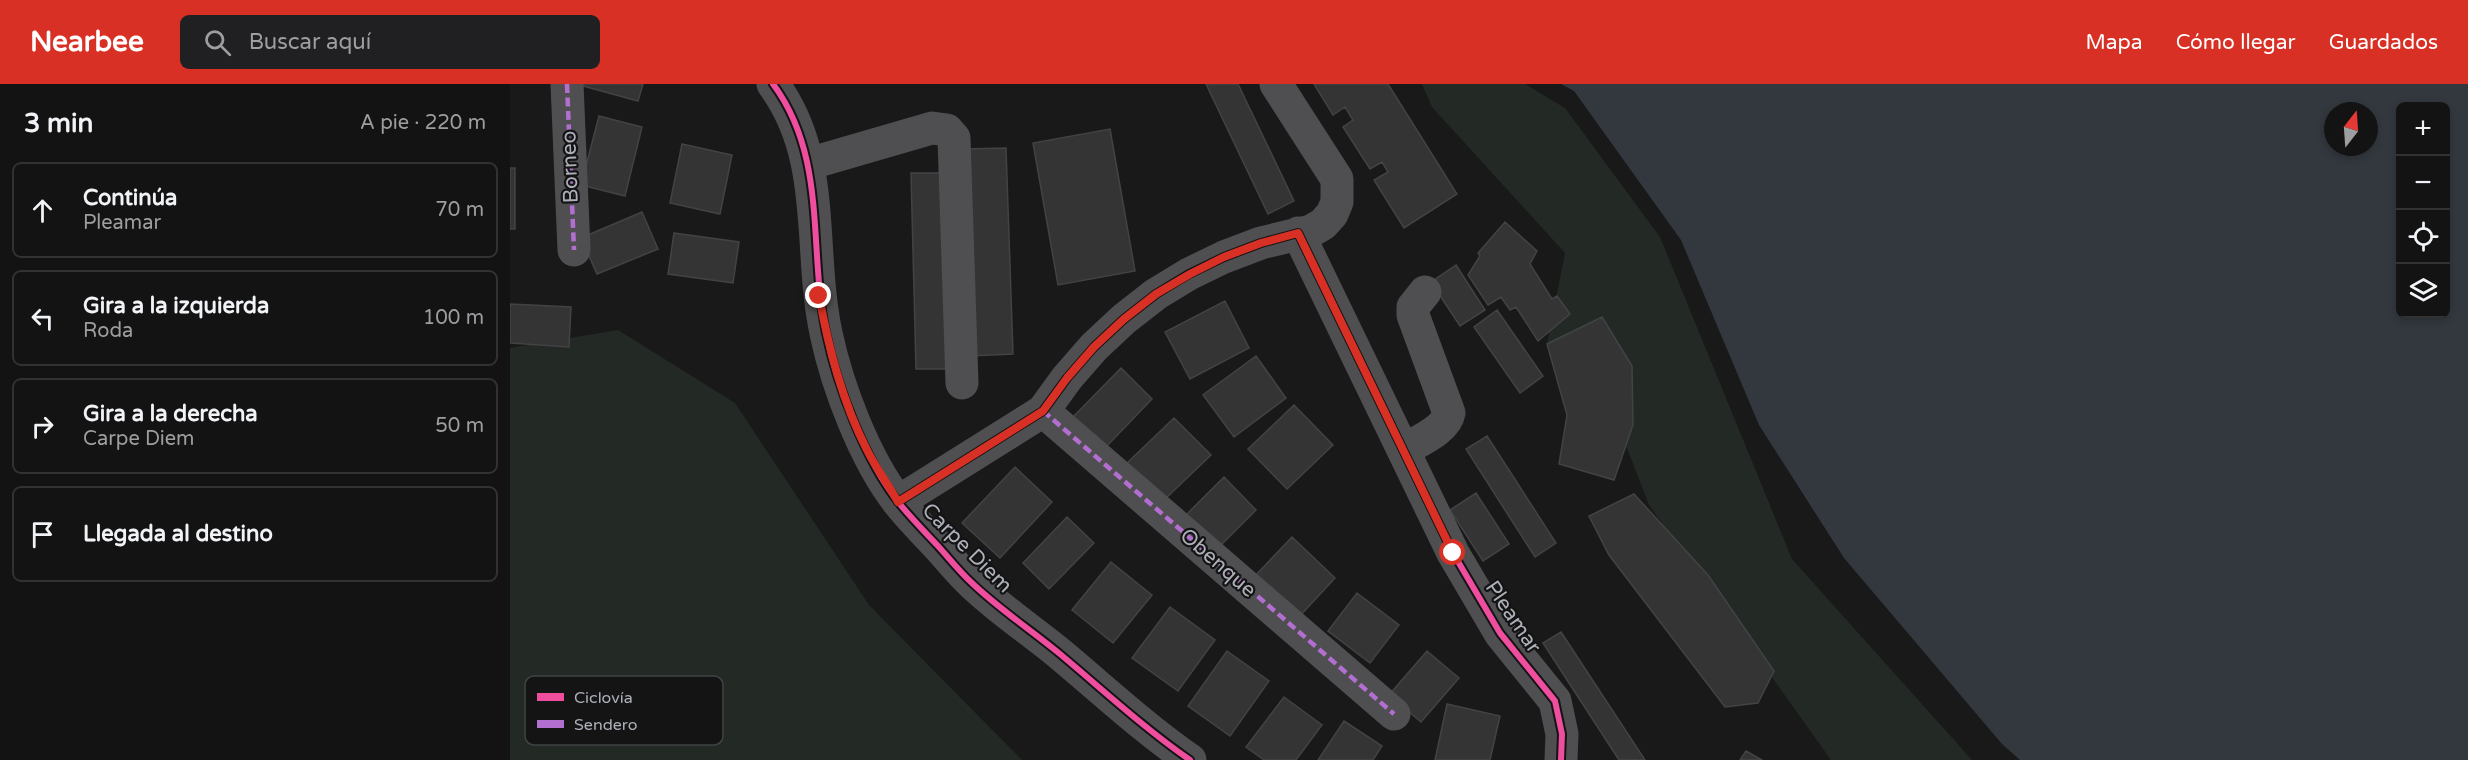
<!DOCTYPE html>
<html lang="es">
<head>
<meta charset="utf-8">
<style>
	:root { --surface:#131314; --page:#202022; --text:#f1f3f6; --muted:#9d9ea0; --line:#323234; --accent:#d93025 }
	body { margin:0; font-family:"Varela Round",sans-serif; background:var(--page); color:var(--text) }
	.controls { position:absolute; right:18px; top:18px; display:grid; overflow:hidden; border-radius:9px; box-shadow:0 3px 9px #0003 }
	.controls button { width:54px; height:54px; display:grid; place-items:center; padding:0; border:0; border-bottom:2px solid var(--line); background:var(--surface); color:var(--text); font:30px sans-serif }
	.compass { position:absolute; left:1814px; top:18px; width:54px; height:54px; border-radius:50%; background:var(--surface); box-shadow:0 3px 9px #0003; rotate:17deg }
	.stop { position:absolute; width:18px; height:18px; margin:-14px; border:4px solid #d93025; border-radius:50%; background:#fff }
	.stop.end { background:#d93025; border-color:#fff; box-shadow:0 2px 6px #0008 }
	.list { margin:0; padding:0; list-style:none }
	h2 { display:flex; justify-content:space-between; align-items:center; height:78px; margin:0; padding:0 24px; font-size:26px }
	h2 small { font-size:20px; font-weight:400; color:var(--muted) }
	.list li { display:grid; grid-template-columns:39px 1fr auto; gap:18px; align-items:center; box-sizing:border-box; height:96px; margin:0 12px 12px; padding:0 12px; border:2px solid var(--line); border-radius:9px }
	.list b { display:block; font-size:22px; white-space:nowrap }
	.list p { margin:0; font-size:20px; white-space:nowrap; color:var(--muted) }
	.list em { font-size:20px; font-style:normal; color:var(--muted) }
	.icon { flex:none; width:33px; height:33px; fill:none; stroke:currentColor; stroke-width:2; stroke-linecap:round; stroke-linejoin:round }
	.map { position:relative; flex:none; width:1958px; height:676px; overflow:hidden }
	header { display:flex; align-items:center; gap:36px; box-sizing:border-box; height:84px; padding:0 30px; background:var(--accent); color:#fff }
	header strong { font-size:28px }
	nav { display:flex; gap:33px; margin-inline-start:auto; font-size:21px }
	.search { width:420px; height:54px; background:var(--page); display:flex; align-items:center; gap:15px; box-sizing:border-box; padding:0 21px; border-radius:9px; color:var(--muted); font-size:22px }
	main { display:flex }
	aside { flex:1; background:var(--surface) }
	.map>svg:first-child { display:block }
</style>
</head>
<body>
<header>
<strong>Nearbee</strong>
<div class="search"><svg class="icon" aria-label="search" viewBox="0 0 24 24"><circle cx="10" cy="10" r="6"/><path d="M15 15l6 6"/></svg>Buscar aquí</div>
<nav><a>Mapa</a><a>Cómo llegar</a><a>Guardados</a></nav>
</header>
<main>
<aside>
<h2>3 min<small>A pie · 220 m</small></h2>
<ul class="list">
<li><svg class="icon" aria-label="ahead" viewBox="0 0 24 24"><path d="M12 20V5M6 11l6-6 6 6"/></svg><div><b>Continúa</b><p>Pleamar</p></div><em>70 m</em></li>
<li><svg class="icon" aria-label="left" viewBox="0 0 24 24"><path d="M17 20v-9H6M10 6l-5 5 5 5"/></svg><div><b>Gira a la izquierda</b><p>Roda</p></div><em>100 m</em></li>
<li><svg class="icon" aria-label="right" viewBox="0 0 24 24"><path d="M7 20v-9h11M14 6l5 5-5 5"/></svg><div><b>Gira a la derecha</b><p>Carpe Diem</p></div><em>50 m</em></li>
<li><svg class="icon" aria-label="arrive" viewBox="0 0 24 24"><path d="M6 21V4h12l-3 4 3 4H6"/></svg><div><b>Llegada al destino</b></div></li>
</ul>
</aside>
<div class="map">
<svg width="1958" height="676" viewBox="0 0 1958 676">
	<rect width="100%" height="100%" fill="#19191a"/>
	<!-- green -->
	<path fill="#232924" d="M912,0H1015L1055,24L1150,153L1282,475L1462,676H1321L1139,421L1115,359V285L1037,260L1055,169L922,23Z
		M108,246L225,319L359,521L512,676H0V264Z"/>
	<!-- water -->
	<path fill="#32383e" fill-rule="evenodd" d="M1051,0H1958V676H1510L1492,660L1334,474L1249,341L1171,156L1064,7ZM1890,22H1936V230H1890ZM1823,27H1859V63H1823Z"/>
	<!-- building -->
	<path fill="#343435" stroke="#434346" stroke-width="1.5" d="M74,0H133L128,17L73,2Z
		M696,0H728L784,117L758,130Z
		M804,0H878L947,110L894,144L864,96L878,88L872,78L860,85L833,43L843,36L835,23L823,31Z
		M89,32L132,43L115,112L71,101Z
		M600,45L625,187L548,201L523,59Z
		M172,60L222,71L210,130L160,119Z
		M496,64L503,270L460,272L454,65Z
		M0,84H5V145H0Z
		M401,89H438L443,285H406Z
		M132,128L148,165L87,190L71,154Z
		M995,138L1027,167L1020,180L1042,215L1047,212L1060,230L1028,257L1006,223L1000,226L991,213L978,221L958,191L970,172L968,169Z
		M164,149L229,158L223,199L158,190Z
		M946,181L975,226L950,242L921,198Z
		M715,217L739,264L680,295L655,248Z
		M0,220L61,223L59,263L0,259Z
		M987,226L1033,292L1010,309L964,243Z
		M1092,233L1122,282L1123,341L1104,396L1049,380L1057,331L1037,260Z
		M746,272L776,314L724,353L693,311Z
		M611,284L642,315L594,365L562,334Z
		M784,321L823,361L777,405L738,365Z
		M664,334L701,371L653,417L616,380Z
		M977,352L1046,459L1025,473L956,365Z
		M505,383L542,418L490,474L452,439Z
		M714,393L746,426L708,464L676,431Z
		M966,409L999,460L973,477L940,426Z
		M1124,410L1198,491L1264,587L1248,619L1215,623L1099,471L1079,432Z
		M557,433L584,459L539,505L513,479Z
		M782,453L825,494L789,533L745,492Z
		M601,478L642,511L603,559L562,526Z
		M847,509L889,541L860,579L818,547Z
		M660,523L705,556L668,607L622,574Z
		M1051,548L1135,676H1109L1033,559Z
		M717,567L759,597L720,652L678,622Z
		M917,567L949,594L911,638L879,611Z
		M774,613L812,641L786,676H754L736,663Z
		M937,620L990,632L980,676H925Z
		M834,637L872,662L863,676H808Z
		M1236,667L1252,676H1230Z"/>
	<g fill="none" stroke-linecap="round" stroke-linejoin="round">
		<!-- minor -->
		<path stroke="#4f4f52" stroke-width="33" d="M57,0L64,166
			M263,0C318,74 298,165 316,249C327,302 355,376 389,419C401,434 415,448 428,462C439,474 450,488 462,499C489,525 521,546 550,570C593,606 634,644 680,676
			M298,80L422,44L437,46L444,54L452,299
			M788,149L943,469L990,549L1045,617L1052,650L1051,676
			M533,327L884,630
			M894,366C908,357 936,346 939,329L903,231V223L915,208
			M388,418L533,327L557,294L584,263L614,235L646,210L679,190L714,173L751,159L801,147L813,140L822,130L827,118V95L766,0"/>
		<!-- quiet -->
		<path stroke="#b36fd0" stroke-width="4.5" stroke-dasharray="9 4.5" stroke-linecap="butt" d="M57,0L64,166
			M533,327L884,630"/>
		<!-- cycleway casing -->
		<g stroke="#141415" stroke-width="10">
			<path id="cycleway" d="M263,0C318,74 298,165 316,249C327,302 355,376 389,419C401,434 415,448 428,462C439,474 450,488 462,499C489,525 521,546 550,570C593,606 634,644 680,676
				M388,418L533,327L557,294L584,263L614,235L646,210L679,190L714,173L751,159L788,149L943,469L990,549L1045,617L1052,650L1051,676"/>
		</g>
		<!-- cycleway -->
		<use href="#cycleway" stroke="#ef4d9e" stroke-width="6"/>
	</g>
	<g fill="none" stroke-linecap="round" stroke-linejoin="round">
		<!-- route -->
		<path stroke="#d93025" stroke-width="8" d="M309,212C319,265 332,317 357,366C366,384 378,400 388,418L533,327L557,294L584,263L614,235L646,210L680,190L714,173L751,159L788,149L943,469"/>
	</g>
	<g text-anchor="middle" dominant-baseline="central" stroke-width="4.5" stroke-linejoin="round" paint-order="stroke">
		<!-- street labels -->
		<g font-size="21" fill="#adb0b9" stroke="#141415">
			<text transform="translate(60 83) rotate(-92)">Borneo</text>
			<text transform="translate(457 464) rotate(45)">Carpe Diem</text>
			<text transform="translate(708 479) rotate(41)">Obenque</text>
			<text transform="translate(1003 533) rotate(56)">Pleamar</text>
		</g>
	</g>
	<!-- legend -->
	<rect x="15" y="592" width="198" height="69" rx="9" fill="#141415" stroke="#424346" stroke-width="1.5"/>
	<rect x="27" y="609" width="27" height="8" fill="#ef4d9e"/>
	<rect x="27" y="636" width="27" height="8" fill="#b36fd0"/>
	<g font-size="16" fill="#adb0b9">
		<text x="64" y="619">Ciclovía</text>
		<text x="64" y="646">Sendero</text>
	</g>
</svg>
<div class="controls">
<button>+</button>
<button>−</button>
<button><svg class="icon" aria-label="locate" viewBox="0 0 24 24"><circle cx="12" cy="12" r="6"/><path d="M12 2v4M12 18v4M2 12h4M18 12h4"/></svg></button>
<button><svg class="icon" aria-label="layers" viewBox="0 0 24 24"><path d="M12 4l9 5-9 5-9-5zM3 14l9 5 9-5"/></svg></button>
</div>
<svg class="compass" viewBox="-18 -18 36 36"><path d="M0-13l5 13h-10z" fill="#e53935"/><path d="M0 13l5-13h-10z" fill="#9d9ea0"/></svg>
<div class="stop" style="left:943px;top:469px"></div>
<div class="stop end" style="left:309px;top:212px"></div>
</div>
</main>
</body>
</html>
